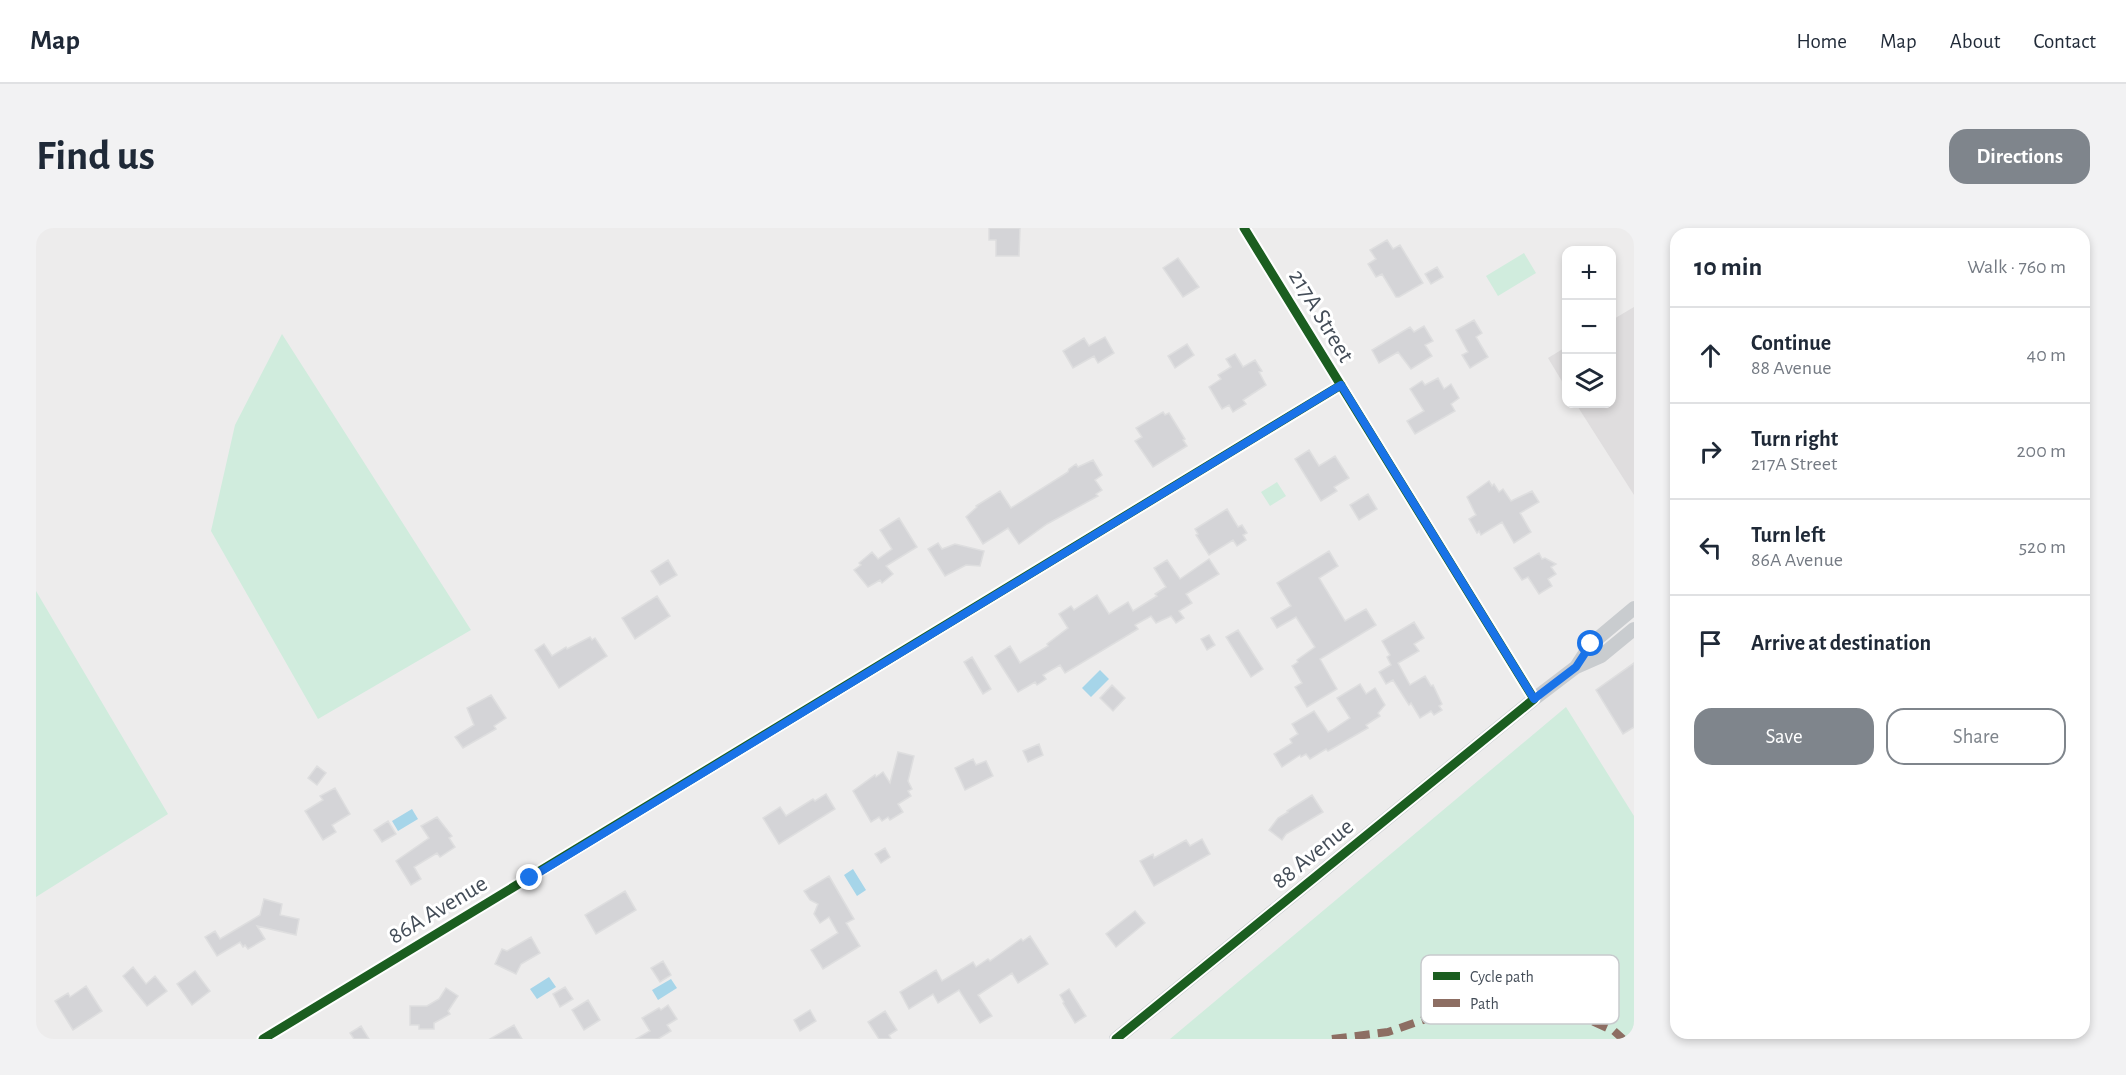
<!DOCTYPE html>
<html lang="en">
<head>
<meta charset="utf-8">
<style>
	:root { --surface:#fff; --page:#f2f2f3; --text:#1f2937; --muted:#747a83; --line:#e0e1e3; --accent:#7f858c }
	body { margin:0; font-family:"Alegreya Sans",sans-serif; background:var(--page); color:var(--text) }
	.controls { position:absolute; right:18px; top:18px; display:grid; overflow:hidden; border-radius:12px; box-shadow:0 3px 9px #0003 }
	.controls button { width:54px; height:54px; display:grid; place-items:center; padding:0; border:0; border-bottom:2px solid var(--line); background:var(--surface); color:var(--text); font:30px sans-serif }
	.stop { position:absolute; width:18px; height:18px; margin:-14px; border:4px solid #1a73e8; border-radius:50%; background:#fff }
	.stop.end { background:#1a73e8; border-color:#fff; box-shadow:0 2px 6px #0008 }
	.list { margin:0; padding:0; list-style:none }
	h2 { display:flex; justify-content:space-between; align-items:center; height:78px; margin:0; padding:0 24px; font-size:26px }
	h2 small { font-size:20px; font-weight:400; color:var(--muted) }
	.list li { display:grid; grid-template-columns:39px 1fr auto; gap:18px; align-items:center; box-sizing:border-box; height:96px; padding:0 24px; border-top:2px solid var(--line) }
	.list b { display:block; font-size:22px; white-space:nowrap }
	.list p { margin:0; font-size:20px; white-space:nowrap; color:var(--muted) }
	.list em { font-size:20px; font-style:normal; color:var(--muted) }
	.actions { display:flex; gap:12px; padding:18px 24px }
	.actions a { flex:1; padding:14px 0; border:2px solid var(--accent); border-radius:18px; text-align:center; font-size:21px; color:var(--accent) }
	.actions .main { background:var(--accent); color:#fff }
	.icon { flex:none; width:33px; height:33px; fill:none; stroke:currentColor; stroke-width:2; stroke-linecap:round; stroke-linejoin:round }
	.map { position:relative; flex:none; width:1598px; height:811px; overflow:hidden; border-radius:18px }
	header { display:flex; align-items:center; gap:36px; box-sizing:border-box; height:84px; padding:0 30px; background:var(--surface); border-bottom:2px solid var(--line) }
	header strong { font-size:28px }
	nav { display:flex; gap:33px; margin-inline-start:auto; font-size:21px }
	.intro { display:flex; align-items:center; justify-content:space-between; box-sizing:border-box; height:144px; padding:0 36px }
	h1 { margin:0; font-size:42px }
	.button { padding:15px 27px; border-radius:18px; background:var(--accent); color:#fff; font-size:21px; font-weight:700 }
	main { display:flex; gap:36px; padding:0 36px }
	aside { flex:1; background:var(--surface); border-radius:18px; box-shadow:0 3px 9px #0003 }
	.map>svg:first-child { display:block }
</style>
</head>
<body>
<header>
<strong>Map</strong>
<nav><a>Home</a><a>Map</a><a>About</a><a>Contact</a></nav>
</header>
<div class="intro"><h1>Find us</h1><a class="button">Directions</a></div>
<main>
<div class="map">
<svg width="1598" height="811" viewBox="0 0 1598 811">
	<rect width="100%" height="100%" fill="#edecec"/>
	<!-- education -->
	<path fill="#dfddde" d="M1598,79V267L1540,176H1576V92Z
		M1530,119V160L1512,130Z"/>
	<!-- green -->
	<path fill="#d0ecdd" d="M1488,25L1500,45L1462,68L1450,48Z
		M246,106L435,402L282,491L175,303L199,197Z
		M1241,254L1250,268L1234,278L1225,264Z
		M0,363L132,586L0,669Z
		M1530,479L1598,588V811H1134Z"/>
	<!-- water -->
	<path fill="#a6d5e9" d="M1064,442L1073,451L1055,469L1046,460Z
		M376,581L382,591L362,603L356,593Z
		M817,641L830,662L821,668L808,647Z
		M513,749L520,759L501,771L494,761Z
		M635,751L641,760L622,772L616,762Z"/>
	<!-- building -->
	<path fill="#d4d4d7" stroke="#dededf" stroke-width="1.5" d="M953,0H984L983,28H960V12H953Z
		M1351,12L1357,21L1364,17L1387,55L1363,69H1360L1346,46L1340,49L1332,36L1340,31L1334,22Z
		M1142,30L1163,59L1147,69L1127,40Z
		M1401,39L1407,49L1395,56L1389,46Z
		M1438,92L1446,105L1440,109L1452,129L1434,140L1426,127L1432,124L1420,102Z
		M1388,98L1397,113L1389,117L1396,128L1375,141L1362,124L1343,135L1336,122L1374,99L1378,104Z
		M1069,109L1078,125L1062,135L1058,128L1037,140L1027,123L1048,110L1053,118Z
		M1151,116L1158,127L1139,140L1132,128Z
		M1199,126L1207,139L1219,132L1226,143L1223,144L1230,157L1207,172L1210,176L1197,184L1193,177L1186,181L1173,159L1185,151L1182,147L1195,139L1190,131Z
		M1402,150L1408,161L1415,156L1423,170L1415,176L1419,183L1379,206L1371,193L1388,183L1374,161L1386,153L1389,157Z
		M1127,184L1129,187L1133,185L1149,211L1147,212L1151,218L1117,239L1099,213L1106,209L1100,200Z
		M1273,222L1283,238L1299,228L1313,250L1298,259L1301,263L1285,273L1259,231Z
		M1057,232L1066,247L1059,252L1066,262L1060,266L1062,268L1011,296L983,316L972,300L947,316L930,289L941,279L940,278L964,263L975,280L1032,244L1033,241L1040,236L1042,239Z
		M1453,253L1456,258L1458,256L1463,264L1467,261L1475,273L1496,263L1503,274L1484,285L1495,304L1478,315L1466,294L1445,307L1443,303L1441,305L1433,291L1440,287L1431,269Z
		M1332,266L1341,281L1323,292L1314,277Z
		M1191,281L1202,299L1206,297L1211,305L1207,307L1210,312L1201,318L1197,312L1173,327L1160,307L1162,306L1159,301Z
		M863,290L881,319L850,338L857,346L846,355L844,352L832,359L818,342L825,337L823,335L836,324L842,331L856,321L844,302Z
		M902,315L906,321L919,316L948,323L944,338L930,337L909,348L892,321Z
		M1293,323L1302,338L1283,350L1309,393L1330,381L1340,397L1284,431L1301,461L1271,479L1259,459L1266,455L1256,438L1262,434L1261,432L1279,419L1260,389L1241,400L1235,390L1255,378L1241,355Z
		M1503,325L1506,331L1509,330L1520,336L1515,339L1520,346L1512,351L1516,358L1503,366L1492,349L1486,352L1478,340Z
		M1173,331L1183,346L1150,366L1156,375L1143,383L1148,390L1140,395L1135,388L1120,395L1115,388L1099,397L1102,401L1029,445L1024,437L1007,447L1010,451L1001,457L999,454L982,464L959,428L974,418L984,435L1012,418L1011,416L1032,400L1023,386L1035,378L1038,382L1061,367L1073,386L1092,374L1097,383L1121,368L1119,366L1130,359L1118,340L1131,332L1144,351Z
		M632,332L641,347L624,357L615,343Z
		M621,368L634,388L599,411L586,390Z
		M1378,394L1388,410L1378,416L1383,423L1362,435L1374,457L1389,448L1395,458L1397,457L1406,476L1403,478L1406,482L1398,487L1395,483L1384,490L1375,475L1373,477L1357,452L1350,456L1343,444L1355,437L1351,429L1354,427L1346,413Z
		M1202,402L1227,441L1215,449L1190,409Z
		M1173,407L1179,417L1171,422L1165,411Z
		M554,409L556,412L559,410L571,428L523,460L499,422L508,416L516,428L530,419L531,421Z
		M936,429L955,461L947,466L928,434Z
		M1598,435V499L1587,506L1560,462Z
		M1324,456L1330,466L1339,460L1349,477L1342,485L1344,488L1330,497L1332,500L1292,523L1290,521L1274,531L1270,526L1265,529L1264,527L1246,539L1238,526L1256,515L1254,511L1262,506L1256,496L1278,483L1292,504L1296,502L1314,490L1301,470Z
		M1076,457L1089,470L1077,483L1064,470Z
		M455,467L470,490L458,498L460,501L427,520L419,509L438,497L431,480Z
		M1003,516L1007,527L992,534L987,523Z
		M862,524L878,528L872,553L876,561L872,563L875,568L862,576L867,584L854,592L852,589L846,593L843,589L835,594L817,563L839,547L840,549L847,544L854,555Z
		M937,531L940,537L950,533L957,548L929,562L919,540Z
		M281,538L290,545L281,557L272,550Z
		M299,560L314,586L296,597L300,604L287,612L269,583L287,572L284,568Z
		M790,566L799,581L743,616L727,590L744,579L750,588L777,571L779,573Z
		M1276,567L1287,584L1250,606L1246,612L1233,602L1242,590L1252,584L1251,583Z
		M401,589L416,608L413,610L419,619L404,629L401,625L378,639L385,651L375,657L360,633L393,610L385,598Z
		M352,593L360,606L346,614L338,602Z
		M1166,611L1174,626L1118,658L1104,633L1117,626L1118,630L1150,612L1154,618Z
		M849,620L854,629L845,635L839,626Z
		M793,648L818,691L810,695L824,718L787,741L775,722L802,705L793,689L784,695L778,686L782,676L774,672L768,663Z
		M589,663L600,682L560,706L549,687Z
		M228,671L246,676L244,687L263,691L260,707L221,698L229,711L212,721L209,717L207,719L204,714L181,728L169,709L179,703L184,711L224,687Z
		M1099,683L1109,695L1080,719L1070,706Z
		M994,708L1012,736L982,755L976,745L942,767L956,788L944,795L923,762L902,775L897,766L873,781L864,764L900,742L906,753L937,734L940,739L952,731L954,733L985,711L987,713Z
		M495,709L504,725L485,736L480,746L459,736L466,721L471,723Z
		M627,733L635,747L624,754L615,740Z
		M97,739L110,756L119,748L131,763L111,778L87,748Z
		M159,743L174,763L156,777L141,756Z
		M50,758L66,783L37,802L19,773L32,765L34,769Z
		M529,759L537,771L524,779L517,766Z
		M410,760L422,768L412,783L414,786L398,795V801H383V797H374V778H391L403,771Z
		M1033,761L1050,788L1039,795L1027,775L1028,774L1024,767Z
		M552,772L564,792L548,802L536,782Z
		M632,777L641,791L631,797L635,803L622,811H600L614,803L606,790L623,780L625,782Z
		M774,782L780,793L764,803L758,792Z
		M849,783L861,802L853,807L855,811H843L832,794Z
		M478,797L486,811H454Z
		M325,798L333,811H318L314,805Z"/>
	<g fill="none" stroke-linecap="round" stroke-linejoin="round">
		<!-- street -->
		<path stroke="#c8cacd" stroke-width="9" d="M1208,0L1498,471
			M227,811L1305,157"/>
		<!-- secondary -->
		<path stroke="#c9cccf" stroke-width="14" d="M1540,439L1555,416L1598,380
			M1080,811L1498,471L1540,439L1565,428L1598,401"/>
		<!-- quiet -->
		<path stroke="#8d6e63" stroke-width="8" stroke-dasharray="15 8" stroke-linecap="butt" d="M1296,811L1352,804L1387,792L1401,780L1413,774H1430L1451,768L1473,765H1484L1511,773L1578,803L1587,811"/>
		<!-- cycleway casing -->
		<g stroke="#fff" stroke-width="13">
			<path id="cycleway" d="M227,811L1305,157
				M1080,811L1498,471L1208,0"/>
		</g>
		<!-- cycleway -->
		<use href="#cycleway" stroke="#1b5e20" stroke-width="9"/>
	</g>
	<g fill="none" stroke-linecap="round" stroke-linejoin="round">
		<!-- route -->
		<path stroke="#1a73e8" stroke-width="8" d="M494,650L1305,157L1498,471L1540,439L1555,416"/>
	</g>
	<g text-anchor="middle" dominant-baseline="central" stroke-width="6" stroke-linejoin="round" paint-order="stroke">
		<!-- street labels -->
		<g font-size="24" fill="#444d58" stroke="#fff">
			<text transform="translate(1285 88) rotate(59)">217A Street</text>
			<text transform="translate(1277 626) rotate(-39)">88 Avenue</text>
			<text transform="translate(402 682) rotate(-31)">86A Avenue</text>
		</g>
	</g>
	<!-- legend -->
	<rect x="1385" y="727" width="198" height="69" rx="9" fill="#fff" stroke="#c7cacd" stroke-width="1.5"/>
	<rect x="1397" y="744" width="27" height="8" fill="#1b5e20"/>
	<rect x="1397" y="771" width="27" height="8" fill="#8d6e63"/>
	<g font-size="16" fill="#444d58">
		<text x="1434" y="754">Cycle path</text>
		<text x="1434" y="781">Path</text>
	</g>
</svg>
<div class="controls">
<button>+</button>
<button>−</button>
<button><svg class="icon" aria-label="layers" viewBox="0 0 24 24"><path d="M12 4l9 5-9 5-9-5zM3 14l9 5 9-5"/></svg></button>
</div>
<div class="stop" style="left:1555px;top:416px"></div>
<div class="stop end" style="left:494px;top:650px"></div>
</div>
<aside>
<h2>10 min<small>Walk · 760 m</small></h2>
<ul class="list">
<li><svg class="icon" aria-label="ahead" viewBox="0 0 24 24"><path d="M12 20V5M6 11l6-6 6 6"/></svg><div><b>Continue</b><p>88 Avenue</p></div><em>40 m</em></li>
<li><svg class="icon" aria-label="right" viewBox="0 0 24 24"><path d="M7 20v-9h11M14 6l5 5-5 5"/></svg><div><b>Turn right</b><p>217A Street</p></div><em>200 m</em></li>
<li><svg class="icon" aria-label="left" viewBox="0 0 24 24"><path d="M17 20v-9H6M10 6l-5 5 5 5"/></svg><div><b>Turn left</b><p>86A Avenue</p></div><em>520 m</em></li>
<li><svg class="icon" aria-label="arrive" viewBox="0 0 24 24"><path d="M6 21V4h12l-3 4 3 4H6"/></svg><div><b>Arrive at destination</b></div></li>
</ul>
<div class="actions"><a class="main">Save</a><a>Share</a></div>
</aside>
</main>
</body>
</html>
